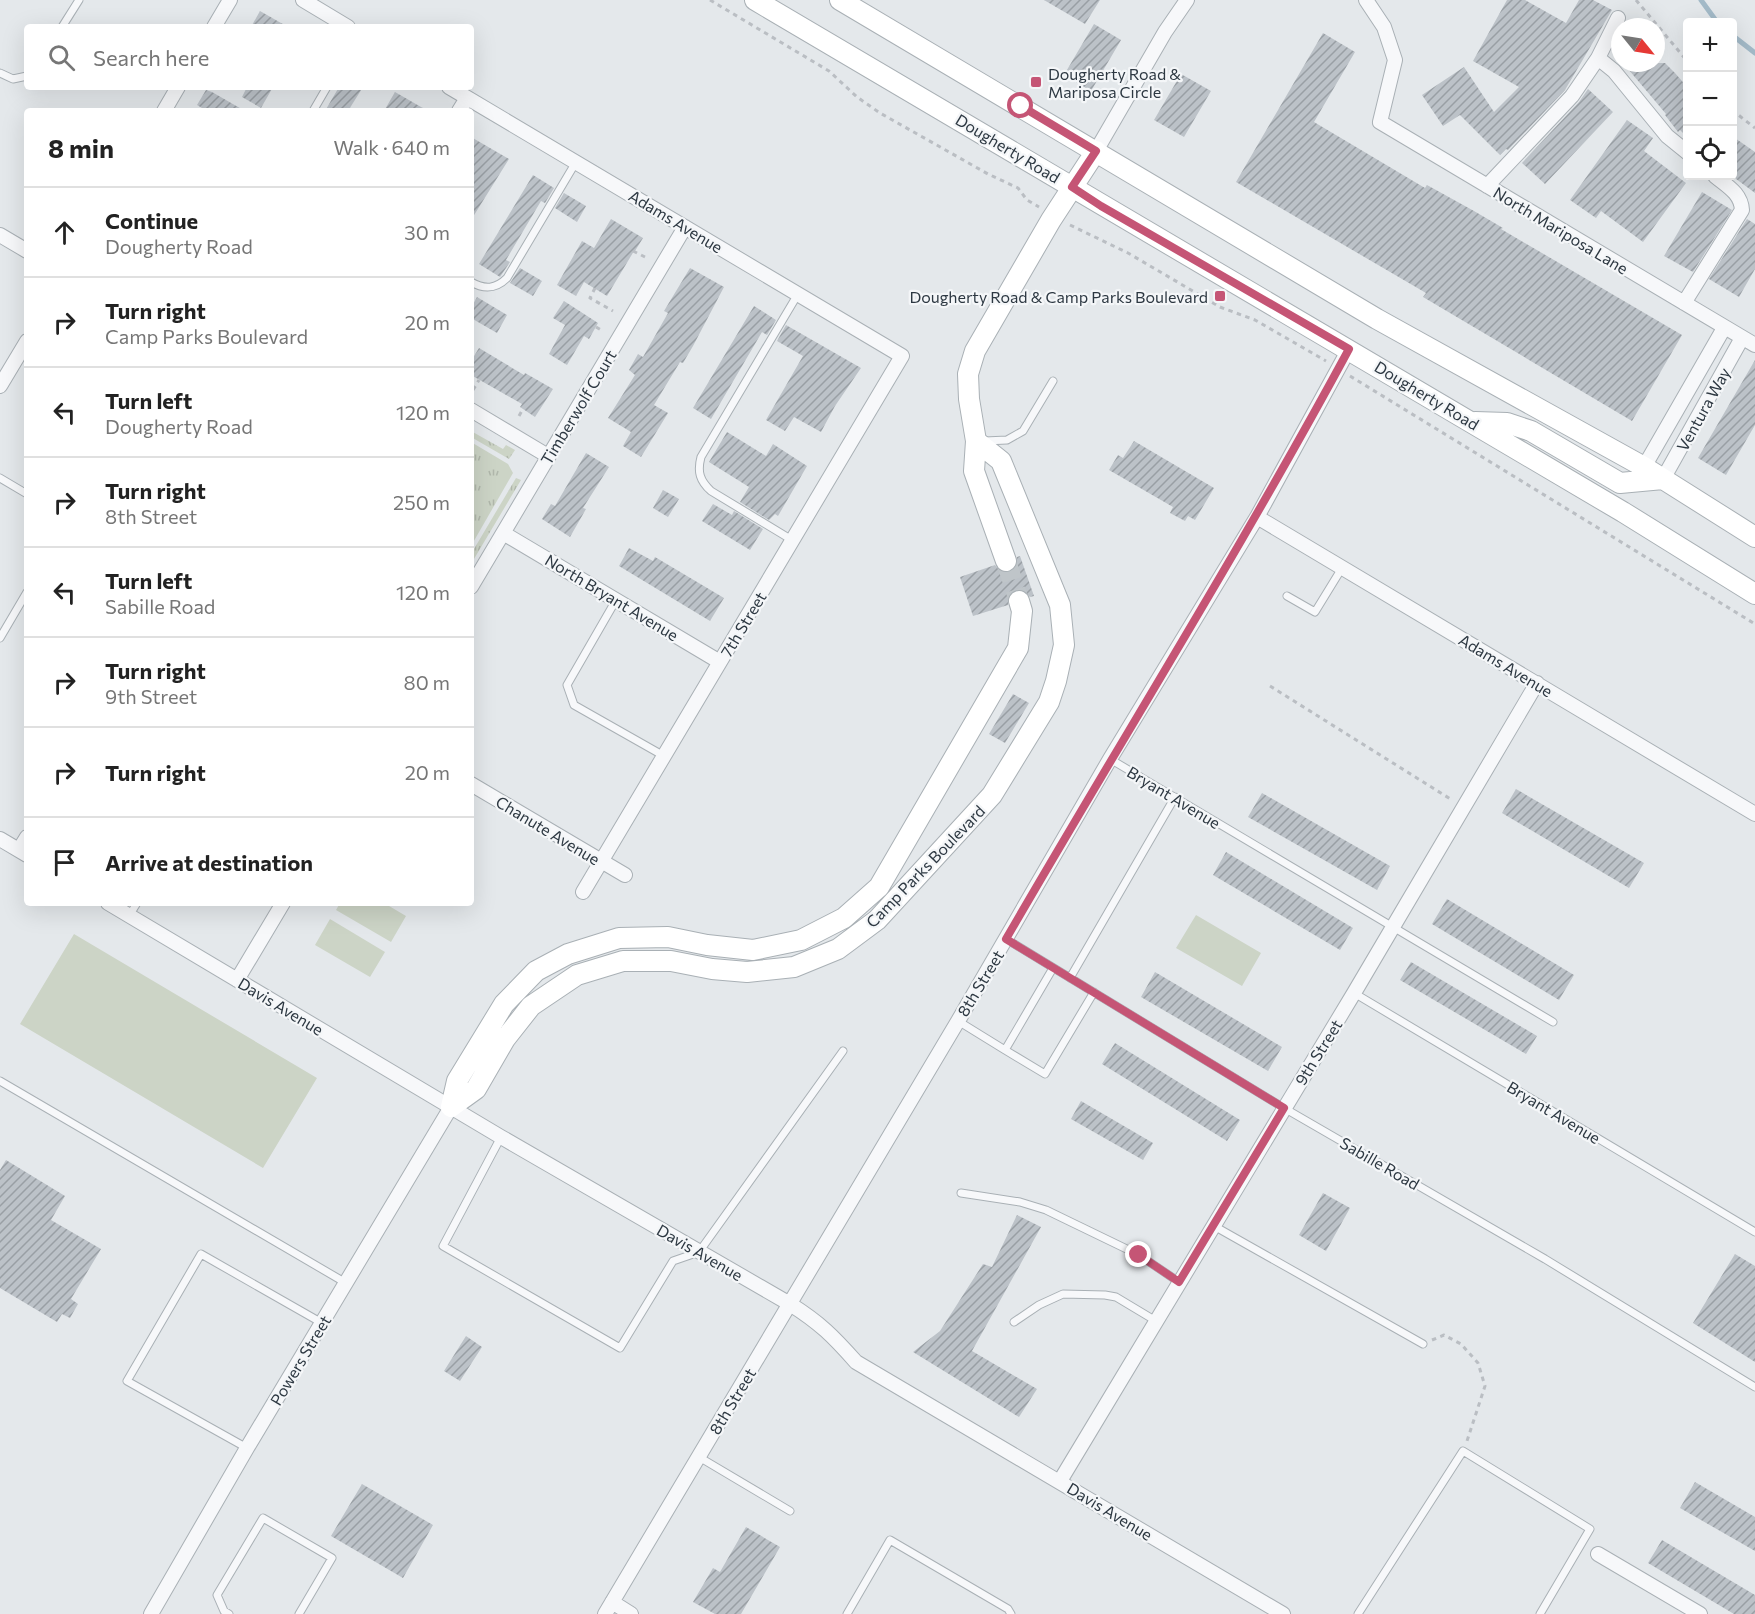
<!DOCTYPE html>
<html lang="en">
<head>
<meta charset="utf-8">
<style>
	:root { --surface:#fff; --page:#f2f2f2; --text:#222; --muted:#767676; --line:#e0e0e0 }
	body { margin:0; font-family:Commissioner,sans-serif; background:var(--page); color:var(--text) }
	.controls { position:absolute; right:18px; top:18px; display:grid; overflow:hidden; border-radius:6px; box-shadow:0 6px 24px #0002 }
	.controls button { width:54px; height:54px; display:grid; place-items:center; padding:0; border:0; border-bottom:2px solid var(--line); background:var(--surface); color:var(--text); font:30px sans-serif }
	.compass { position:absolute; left:1611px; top:18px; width:54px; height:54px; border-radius:50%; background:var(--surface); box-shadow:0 6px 24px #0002; rotate:120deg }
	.stop { position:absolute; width:18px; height:18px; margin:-14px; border:4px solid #c55575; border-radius:50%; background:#fff }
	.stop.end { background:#c55575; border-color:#fff; box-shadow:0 2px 6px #0008 }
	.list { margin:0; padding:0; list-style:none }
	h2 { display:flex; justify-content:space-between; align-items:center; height:78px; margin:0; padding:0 24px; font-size:26px }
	h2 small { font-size:20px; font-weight:400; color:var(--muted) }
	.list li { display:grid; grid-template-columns:39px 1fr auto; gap:18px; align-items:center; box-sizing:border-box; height:90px; padding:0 24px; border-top:2px solid var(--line) }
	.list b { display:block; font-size:22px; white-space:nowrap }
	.list p { margin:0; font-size:20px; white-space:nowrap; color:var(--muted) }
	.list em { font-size:20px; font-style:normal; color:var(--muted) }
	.icon { flex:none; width:33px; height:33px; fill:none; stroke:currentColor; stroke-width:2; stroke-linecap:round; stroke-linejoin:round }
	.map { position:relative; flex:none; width:1755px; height:1614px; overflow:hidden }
	.search { position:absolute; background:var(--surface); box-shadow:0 6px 24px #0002; left:24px; top:24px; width:450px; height:66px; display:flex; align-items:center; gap:15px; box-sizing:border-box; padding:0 21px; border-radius:6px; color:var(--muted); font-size:22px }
	.panel { position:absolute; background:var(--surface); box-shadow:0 6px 24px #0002; left:24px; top:108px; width:450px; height:798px; border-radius:6px }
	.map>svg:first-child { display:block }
</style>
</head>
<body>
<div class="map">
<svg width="1755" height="1614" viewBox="0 0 1755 1614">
	<defs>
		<pattern id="grass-tufts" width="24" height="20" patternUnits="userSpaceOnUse" patternTransform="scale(1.5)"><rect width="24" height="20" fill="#ccd4c6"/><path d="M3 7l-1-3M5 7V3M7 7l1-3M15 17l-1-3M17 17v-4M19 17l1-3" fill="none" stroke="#b0b7ab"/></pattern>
		<pattern id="building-hatch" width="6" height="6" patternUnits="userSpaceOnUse" patternTransform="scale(1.5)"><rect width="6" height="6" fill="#bcc2c8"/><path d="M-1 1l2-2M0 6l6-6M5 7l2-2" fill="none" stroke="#999fa4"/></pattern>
	</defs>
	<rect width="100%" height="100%" fill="#e4e8eb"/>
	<!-- grass -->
	<path fill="url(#grass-tufts)" d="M471,431L503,449L506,445L515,450L509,459L471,437Z
		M471,442L508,464L513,473L471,546Z
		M516,478L521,480L471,564V554Z"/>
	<!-- pitch -->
	<path fill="#ccd4c6" d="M340,903H384L406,916L391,942L336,910Z
		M1196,915L1261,953L1242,986L1176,948Z
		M330,919L385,952L370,977L315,945Z
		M74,934L317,1078L263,1168L20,1024Z"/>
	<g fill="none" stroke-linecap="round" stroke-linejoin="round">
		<!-- stream -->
		<path stroke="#a3bac8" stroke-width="5" d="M1701,0L1717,22
			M1732,35L1755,53"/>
	</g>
	<!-- building -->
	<path fill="url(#building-hatch)" d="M1044,0H1100L1085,24Z
		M1507,0H1525L1566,23L1579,0H1593L1612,10L1565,90L1508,150L1506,149L1500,155L1460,115L1443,126L1422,95L1464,67L1494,112L1519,87L1473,61Z
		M260,11L288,27H251Z
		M1094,24L1121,40L1091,91L1064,75Z
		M1323,33L1355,52L1314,122L1425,188L1427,185L1474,211L1503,228L1501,229L1682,335L1632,421L1423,297L1426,293L1236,182Z
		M1623,63H1665L1675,73L1688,88V138L1680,130L1678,132L1665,115L1666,114Z
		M1181,74L1211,91L1184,137L1154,120Z
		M247,87H273L261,108L242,97Z
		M339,87H363L348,111H325Z
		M1588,89L1613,112L1545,184L1522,163L1579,102Z
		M206,90L212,92L245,111H207L197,105Z
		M395,92L428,111H384Z
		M1627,120L1653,138L1644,151L1686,183L1643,242L1601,211L1596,218L1570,200Z
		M1732,136L1755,152V193L1732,176Z
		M471,137L509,159L471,220Z
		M533,175L554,188L545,203L541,201L506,260L510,262L500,277L479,264Z
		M1702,192L1732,210L1693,272L1664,256Z
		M564,193L586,206L577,222L555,208Z
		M611,219L643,238L635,251H634L607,296L584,282L576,296L557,285L582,241L594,248Z
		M1747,219L1755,224V269L1739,297L1709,279Z
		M520,268L542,281L533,296L510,283Z
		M690,268L724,287L693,346L683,363L680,362L654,405L668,413L641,457L623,446L631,432L608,418L635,375L629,370L638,354L643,357L668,313L664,311Z
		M477,297L507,315L497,333L471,318V308Z
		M564,301L598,323L589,339L584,336L567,365L549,354L565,325L553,318Z
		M754,306L776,320L767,335L762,332L711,419L693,408Z
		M786,325L861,368L835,406L821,432L794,417L785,431L766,420L803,356L777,341Z
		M479,348L524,375L525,373L553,389L535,417L520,407L522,404L471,375V361Z
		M1755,360V425L1726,475L1698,458Z
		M727,432L766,456L773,444L807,466L778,516L775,514L769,520L740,502L749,487L709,462Z
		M1134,441L1214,488L1195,520L1188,516L1185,521L1170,513L1173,507L1109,470L1118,455L1123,458Z
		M586,453L609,467L583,508L586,509L570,537L542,519L551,504L555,506Z
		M663,490L679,499L668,517L653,508Z
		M713,504L732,515L734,511L763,529L750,550L702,521Z
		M629,548L653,561L655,557L724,598L710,621L619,566Z
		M1020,556L1034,596L1030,597L1022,590H1015L1008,598V605L973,616L960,577L995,565L999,570L1009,572L1015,568L1017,557Z
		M1013,694L1029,703L1005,743L989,734Z
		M1516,789L1644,863L1629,888L1502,813Z
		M1262,793L1390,866L1377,890L1248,817Z
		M1226,852L1353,928L1340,950L1213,875Z
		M1447,899L1574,975L1559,1000L1432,924Z
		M1411,962L1537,1036L1526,1054L1400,980Z
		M1155,972L1282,1047L1268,1071L1141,997Z
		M1115,1043L1240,1120L1227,1141L1102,1064Z
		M1081,1101L1153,1143L1143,1160L1071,1119Z
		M6,1160L65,1196L51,1220L101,1249L71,1299L78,1304L70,1318L62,1314L57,1322L0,1288V1170Z
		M1323,1193L1350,1208L1326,1251L1299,1235Z
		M1017,1215L1041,1227L972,1351L1037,1389L1019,1417L913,1352L940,1331L983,1264L992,1267Z
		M1735,1254L1755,1266V1362L1693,1323Z
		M466,1336L482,1347L460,1381L444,1371Z
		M1695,1482L1755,1517V1551L1680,1508Z
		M362,1484L433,1525L403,1578L331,1536Z
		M746,1527L780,1547L741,1614H715L693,1602L713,1568L720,1572Z
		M1662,1540L1755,1595V1614H1734L1648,1563Z"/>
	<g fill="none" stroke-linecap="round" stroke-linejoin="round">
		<!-- secondary-tunnel -->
		<path stroke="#bfc5c9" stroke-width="20" stroke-dasharray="20 10" stroke-linecap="butt" d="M1006,561L1019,601"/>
		<!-- lane casing -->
		<g stroke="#a9b0b5" stroke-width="9">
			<path id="lane" d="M62,27L79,0
				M0,73L13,79L27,76
				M313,111L327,87
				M471,282C485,290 496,289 507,278L576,162
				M985,441L1007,440L1023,431L1053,381
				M0,478L27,494
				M792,540L711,491C700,481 697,472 701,457L798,294
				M1287,596L1315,612L1342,568
				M616,600L567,685L574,705L664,756
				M0,638L27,592
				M1110,759L1553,1022
				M129,916L137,903
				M1006,939L1284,1108L1545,1259L1755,1387
				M1053,968L1005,1050L1045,1074L1094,992
				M1070,978L1175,797
				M1354,993L1755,1232
				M958,1021L1005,1050
				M0,1081L346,1283
				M501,1137L443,1246L620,1348L673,1261L699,1252L843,1051
				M961,1193L1020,1202L1046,1210L1139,1255L1179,1282
				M1214,1226L1423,1344
				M1014,1322L1039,1305L1063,1294L1105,1295L1116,1297L1156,1321
				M247,1448L127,1381L201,1254L322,1323
				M699,1457L790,1511
				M229,1614L224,1611L217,1595L263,1518L332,1558L299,1614
				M847,1614L890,1540L1008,1609L1011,1614
				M1358,1614L1463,1451L1590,1529L1540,1614"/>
		</g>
		<!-- street casing -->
		<g stroke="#a9b0b5" stroke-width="16">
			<path id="street" d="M303,0L348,27
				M1366,0L1384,27L1395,60L1380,122L1755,345
				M214,27L230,0
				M1598,58L1614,71L1667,136L1688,153
				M449,87L902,356L583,892
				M164,111L178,87
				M459,111L467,98
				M1096,151L1165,32L1187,0
				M1487,186L1572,96L1598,58L1618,18
				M0,235L27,251
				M1684,303L1742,210C1741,193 1727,186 1715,176
				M0,386L27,341
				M471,410L548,456
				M1644,467L1724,328
				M1663,479L1742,338
				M1257,517L1755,814
				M503,533L720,662
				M471,587L685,227
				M471,784L625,875
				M0,839L27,855
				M19,850L27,837
				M108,903L501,1137L790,1304C820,1323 833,1336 856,1362L1283,1614
				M237,980L283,903
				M1060,1481L1354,993L1537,683
				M1598,1554L1700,1614
				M612,1602L631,1614
				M151,1614L247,1448L451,1107
				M605,1614L958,1021L1110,759L1257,517L1349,349"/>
		</g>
		<!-- secondary casing -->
		<g stroke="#a9b0b5" stroke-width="22">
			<path id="secondary" d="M755,0L1623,512L1755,594
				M840,0L1377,319L1644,467L1755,537
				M1475,422L1507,423L1531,431L1620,483L1663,479
				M1006,561L974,471L976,441L969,399L968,374L975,351L1051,220L1096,151
				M451,1107L476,1089L505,1039L531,1006L577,975L623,961H671L712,969L747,972L794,967L838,949L877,920L992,795L1049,702L1056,681L1064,645L1060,605L1001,461L976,441
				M451,1107L457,1081L504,1004L536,971L568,954L619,938L668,937L707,945L753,950L801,940L844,918L879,887L1018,648L1022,611L1019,601"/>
		</g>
		<!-- path -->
		<path stroke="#babec3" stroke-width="3" stroke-dasharray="4.5 4.5" stroke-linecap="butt" d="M710,0L829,71L857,97L880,113L988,174L1018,188L1027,200L1039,207
			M1636,0L1688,62
			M1732,110L1755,128
			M1070,225L1128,253L1220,307L1255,320L1326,361
			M633,251L645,257
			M595,288L590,298L613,311
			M596,327L601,330
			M1350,376L1755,624
			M473,390L479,380
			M519,416L523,409
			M1270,686L1452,800
			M1432,1340L1444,1335L1461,1344L1478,1363L1485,1386L1467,1441"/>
		<!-- lane -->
		<use href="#lane" stroke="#f7f8fa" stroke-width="7"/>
		<!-- street -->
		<use href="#street" stroke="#f7f8fa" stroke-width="14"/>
		<!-- secondary -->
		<use href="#secondary" stroke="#fff" stroke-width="20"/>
	</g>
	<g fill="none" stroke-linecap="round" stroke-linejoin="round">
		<!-- route -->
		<path stroke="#c55575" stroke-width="8" d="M1021,106L1096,151L1072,187L1101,206L1349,349C1241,549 1120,742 1006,939L1284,1108L1179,1282L1139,1255"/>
	</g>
	<!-- markers -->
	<g fill="#c55575" stroke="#f4f6f8" stroke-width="2">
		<rect x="1030" y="76" width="12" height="12" rx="3"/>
		<rect x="1214" y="290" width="12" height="12" rx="3"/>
	</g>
	<g text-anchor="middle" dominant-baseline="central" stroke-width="4.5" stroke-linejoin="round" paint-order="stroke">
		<!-- poi labels -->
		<g font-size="16" fill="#2d3842" stroke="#f4f6f8" text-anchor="start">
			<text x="1048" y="73">Dougherty Road &amp;<tspan x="1048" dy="18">Mariposa Circle</tspan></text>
			<text x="1208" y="296" text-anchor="end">Dougherty Road &amp; Camp Parks Boulevard</text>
		</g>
		<!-- street labels -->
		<g font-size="16" fill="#2d3842" stroke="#f4f6f8">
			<text transform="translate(1008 148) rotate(31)">Dougherty Road</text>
			<text transform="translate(676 221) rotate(31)">Adams Avenue</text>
			<text transform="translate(1561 230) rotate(31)">North Mariposa Lane</text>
			<text transform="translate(1427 395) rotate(31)">Dougherty Road</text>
			<text transform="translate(578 407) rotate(-59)">Timberwolf Court</text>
			<text transform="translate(1703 409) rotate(-61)">Ventura Way</text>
			<text transform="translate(612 597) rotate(31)">North Bryant Avenue</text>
			<text transform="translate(743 624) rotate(-59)">7th Street</text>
			<text transform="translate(1506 665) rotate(31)">Adams Avenue</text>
			<text transform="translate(1174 797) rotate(31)">Bryant Avenue</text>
			<text transform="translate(548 830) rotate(31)">Chanute Avenue</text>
			<text transform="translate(925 866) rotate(-46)">Camp Parks Boulevard</text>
			<text transform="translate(980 983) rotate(-59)">8th Street</text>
			<text transform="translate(281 1006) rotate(31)">Davis Avenue</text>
			<text transform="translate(1318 1052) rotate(-58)">9th Street</text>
			<text transform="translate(1554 1112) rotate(31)">Bryant Avenue</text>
			<text transform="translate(1380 1163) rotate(30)">Sabille Road</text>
			<text transform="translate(700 1252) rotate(30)">Davis Avenue</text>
			<text transform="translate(300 1360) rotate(-59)">Powers Street</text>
			<text transform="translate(732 1401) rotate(-59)">8th Street</text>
			<text transform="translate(1110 1511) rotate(31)">Davis Avenue</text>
		</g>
	</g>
</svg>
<div class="controls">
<button>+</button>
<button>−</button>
<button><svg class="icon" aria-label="locate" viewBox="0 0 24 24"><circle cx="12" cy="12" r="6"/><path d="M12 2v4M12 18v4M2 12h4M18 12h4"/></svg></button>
</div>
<svg class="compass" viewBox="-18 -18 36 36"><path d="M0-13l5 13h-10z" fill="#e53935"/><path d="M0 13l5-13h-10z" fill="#767676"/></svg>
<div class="stop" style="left:1021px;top:106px"></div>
<div class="stop end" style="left:1139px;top:1255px"></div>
<div class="search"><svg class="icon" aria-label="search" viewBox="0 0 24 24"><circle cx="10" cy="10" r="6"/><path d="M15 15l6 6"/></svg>Search here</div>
<section class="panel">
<h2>8 min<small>Walk · 640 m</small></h2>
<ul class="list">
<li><svg class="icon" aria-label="ahead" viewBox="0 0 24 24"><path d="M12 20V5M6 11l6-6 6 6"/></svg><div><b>Continue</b><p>Dougherty Road</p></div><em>30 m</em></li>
<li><svg class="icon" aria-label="right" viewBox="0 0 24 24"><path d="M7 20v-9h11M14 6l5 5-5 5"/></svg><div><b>Turn right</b><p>Camp Parks Boulevard</p></div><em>20 m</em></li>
<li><svg class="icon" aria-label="left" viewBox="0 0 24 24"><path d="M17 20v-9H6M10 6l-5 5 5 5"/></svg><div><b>Turn left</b><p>Dougherty Road</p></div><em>120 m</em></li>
<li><svg class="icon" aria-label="right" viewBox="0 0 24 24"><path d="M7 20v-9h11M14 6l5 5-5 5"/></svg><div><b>Turn right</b><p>8th Street</p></div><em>250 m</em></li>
<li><svg class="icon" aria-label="left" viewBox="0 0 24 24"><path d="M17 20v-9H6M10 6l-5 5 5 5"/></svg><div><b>Turn left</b><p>Sabille Road</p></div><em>120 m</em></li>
<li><svg class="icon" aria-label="right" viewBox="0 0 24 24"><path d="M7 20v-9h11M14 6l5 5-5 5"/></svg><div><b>Turn right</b><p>9th Street</p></div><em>80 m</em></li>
<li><svg class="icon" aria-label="right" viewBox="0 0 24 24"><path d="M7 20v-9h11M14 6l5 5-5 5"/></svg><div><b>Turn right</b></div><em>20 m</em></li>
<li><svg class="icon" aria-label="arrive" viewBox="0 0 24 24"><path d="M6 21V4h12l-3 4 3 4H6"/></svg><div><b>Arrive at destination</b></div></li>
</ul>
</section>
</div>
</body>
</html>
